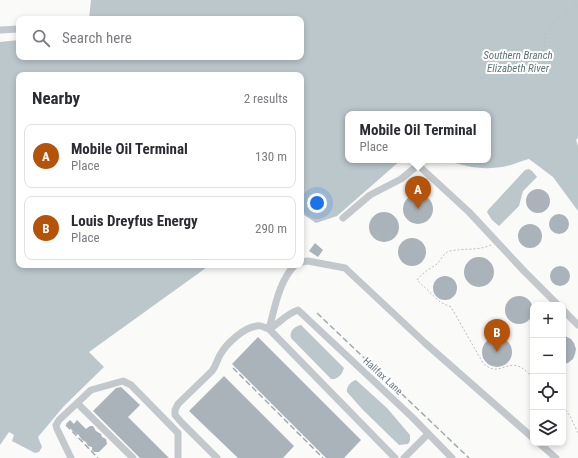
<!DOCTYPE html>
<html lang="en">
<head>
<meta charset="utf-8">
<style>
	:root { --surface:#fff; --page:#f7f7f7; --text:#2b2b33; --muted:#7c7c81; --line:#e1e1e2; --accent:#b45309 }
	body { margin:0; font-family:"Roboto Condensed",sans-serif; background:var(--page); color:var(--text) }
	.controls { position:absolute; right:12px; bottom:12px; display:grid; overflow:hidden; border-radius:8px; box-shadow:0 2px 6px #0003 }
	.controls button { width:36px; height:36px; display:grid; place-items:center; padding:0; border:0; border-bottom:1px solid var(--line); background:var(--surface); color:var(--text); font:20px sans-serif }
	.you { position:absolute; left:317px; top:203px; width:14px; height:14px; margin:-10px; border:3px solid #fff; border-radius:50%; background:#1a73e8; box-shadow:0 0 0 6px #1a73e833 }
	.badge { display:grid; place-items:center; width:26px; height:26px; border-radius:50%; background:var(--accent); color:#fff; font-size:13px; font-weight:700 }
	.pin { position:absolute; translate:-50% -33px; filter:drop-shadow(0 1px 2px #0008) }
	.pin::after { content:''; position:absolute; top:21px; width:14px; height:12px; background:inherit; clip-path:polygon(0 0,100% 0,50% 100%) }
	.popup { position:absolute; left:345px; top:111px; width:146px; height:52px; box-sizing:border-box; display:grid; place-content:center; border-radius:8px; background:var(--surface); filter:drop-shadow(0 1px 3px #0005); font-size:13px; white-space:nowrap; color:var(--muted) }
	.popup b { font-size:15px; color:var(--text) }
	.popup::after { content:''; position:absolute; left:50%; top:100%; margin-left:-8px; border:8px solid transparent; border-top-color:var(--surface) }
	.list { margin:0; padding:0; list-style:none }
	h2 { display:flex; justify-content:space-between; align-items:center; height:52px; margin:0; padding:0 16px; font-size:17px }
	h2 small { font-size:13px; font-weight:400; color:var(--muted) }
	.list li { display:grid; grid-template-columns:26px 1fr auto; gap:12px; align-items:center; box-sizing:border-box; height:64px; margin:0 8px 8px; padding:0 8px; border:1px solid var(--line); border-radius:8px }
	.list b { display:block; font-size:15px; white-space:nowrap }
	.list p { margin:0; font-size:13px; white-space:nowrap; color:var(--muted) }
	.list em { font-size:13px; font-style:normal; color:var(--muted) }
	.icon { flex:none; width:22px; height:22px; fill:none; stroke:currentColor; stroke-width:2; stroke-linecap:round; stroke-linejoin:round }
	.map { position:relative; flex:none; width:578px; height:458px; overflow:hidden }
	.search { position:absolute; background:var(--surface); box-shadow:0 2px 6px #0003; left:16px; top:16px; width:288px; height:44px; display:flex; align-items:center; gap:10px; box-sizing:border-box; padding:0 14px; border-radius:8px; color:var(--muted); font-size:15px }
	.panel { position:absolute; background:var(--surface); box-shadow:0 2px 6px #0003; left:16px; top:72px; width:288px; height:196px; border-radius:8px }
	.map>svg:first-child { display:block }
</style>
</head>
<body>
<div class="map">
<svg width="578" height="458" viewBox="0 0 578 458">
	<rect width="100%" height="100%" fill="#fafaf8"/>
	<!-- water -->
	<path fill="#bbc7cb" d="M91,0H578V138L576,140L578,146V211L553,177L529,159C520,161 511,166 502,167C483,170 465,167 447,160H488V114H348V160H401L337,216L316,223L301,213V75H19V265H210L89,352L104,367L64,406L38,437L42,447L39,452L35,453L12,441L14,435L9,432L0,445V42L19,40V57H301V19H89Z
		M529,169L532,171L537,177L523,191L519,206L499,226L492,220L487,212L488,210L525,170Z
		M301,325L344,368C342,374 340,377 334,379H331L291,338C289,331 295,326 301,325Z
		M356,380L387,408L410,435V441L408,444L399,445L363,410L347,392C346,387 351,381 356,380Z"/>
	<!-- building -->
	<path fill="#aab3b9" d="M526 201a12 12 0 1 1 24 0a12 12 0 1 1-24 0Z
		M403 209a15 15 0 1 1 30 0a15 15 0 1 1-30 0Z
		M369 227a15 15 0 1 1 30 0a15 15 0 1 1-30 0Z
		M549 224a10 10 0 1 1 20 0a10 10 0 1 1-20 0Z
		M518 236a12 12 0 1 1 24 0a12 12 0 1 1-24 0Z
		M398 252a14 14 0 1 1 28 0a14 14 0 1 1-28 0Z
		M315,243L323,250L318,257L309,251Z
		M464 272a15 15 0 1 1 30 0a15 15 0 1 1-30 0Z
		M550 276a10 10 0 1 1 20 0a10 10 0 1 1-20 0Z
		M433 288a12 12 0 1 1 24 0a12 12 0 1 1-24 0Z
		M505 310a14 14 0 1 1 28 0a14 14 0 1 1-28 0Z
		M563,335L571,339L574,343L576,349L575,354L573,359L568,363L563,364Z
		M258,337L361,440L344,458H326L232,364Z
		M482 352a15 15 0 1 1 30 0a15 15 0 1 1-30 0Z
		M224,376L294,446L283,458H238L189,411Z
		M121,387L140,405L128,417L169,458H140L93,411L116,388Z
		M70,420L74,424L77,420L86,429L90,426H93L96,431L101,434L102,437L106,439L107,444L99,452H94L92,450V447L88,446L86,442L82,440L78,434L77,435L66,424Z"/>
	<g fill="none" stroke-linecap="round" stroke-linejoin="round">
		<!-- path -->
		<path stroke="#bbbfc2" stroke-width="1" stroke-dasharray="2 2" stroke-linecap="butt" d="M557,19L578,6
			M547,30L554,22
			M544,51L545,33
			M491,245C478,251 464,248 450,251C443,253 442,259 437,264C430,269 423,272 417,280L440,302L451,307L483,363C497,377 505,362 518,366C524,368 529,374 533,378
			M563,407L570,416L578,433"/>
		<!-- minor -->
		<path stroke="#c3c8cc" stroke-width="7" d="M0,30L19,29
			M343,218L370,195L401,179L417,166H419L469,212L524,271L558,305
			M301,262L308,261L345,268L425,343L533,438
			M295,265C279,281 275,307 269,329L395,458
			M563,310L578,325
			M77,403L133,458
			M539,443L556,458
			M71,458L57,429L56,425L59,420L91,390L123,381L131,385L178,433V458
			M217,458L182,423L175,415V410L178,404L212,371C216,366 217,360 220,355C226,344 244,327 257,326C261,325 265,328 269,329C280,323 286,314 298,310L412,417L452,458
			M404,458L428,434"/>
		<!-- rail -->
		<path stroke="#a2aab0" stroke-width="1.5" stroke-dasharray="6 3" stroke-linecap="butt" d="M317,313L469,458
			M233,368L323,458
			M66,425L98,458"/>
	</g>
	<g text-anchor="middle" dominant-baseline="central" stroke-width="4" stroke-linejoin="round" paint-order="stroke">
		<!-- street labels -->
		<g font-size="10" fill="#657683" stroke="#fff">
			<text transform="translate(383 376) rotate(43)">Halifax Lane</text>
		</g>
		<!-- water labels -->
		<g font-size="11" font-style="italic" fill="#60757c" stroke="#fff">
			<text x="518" y="55">Southern Branch<tspan x="518" dy="13">Elizabeth River</tspan></text>
		</g>
	</g>
</svg>
<div class="controls">
<button>+</button>
<button>−</button>
<button><svg class="icon" aria-label="locate" viewBox="0 0 24 24"><circle cx="12" cy="12" r="6"/><path d="M12 2v4M12 18v4M2 12h4M18 12h4"/></svg></button>
<button><svg class="icon" aria-label="layers" viewBox="0 0 24 24"><path d="M12 4l9 5-9 5-9-5zM3 14l9 5 9-5"/></svg></button>
</div>
<div class="you"></div>
<div class="pin badge" style="left:418px;top:209px">A</div>
<div class="popup"><b>Mobile Oil Terminal</b>Place</div>
<div class="pin badge" style="left:497px;top:352px">B</div>
<div class="search"><svg class="icon" aria-label="search" viewBox="0 0 24 24"><circle cx="10" cy="10" r="6"/><path d="M15 15l6 6"/></svg>Search here</div>
<section class="panel">
<h2>Nearby<small>2 results</small></h2>
<ul class="list">
<li><span class="badge">A</span><div><b>Mobile Oil Terminal</b><p>Place</p></div><em>130 m</em></li>
<li><span class="badge">B</span><div><b>Louis Dreyfus Energy</b><p>Place</p></div><em>290 m</em></li>
</ul>
</section>
</div>
</body>
</html>
